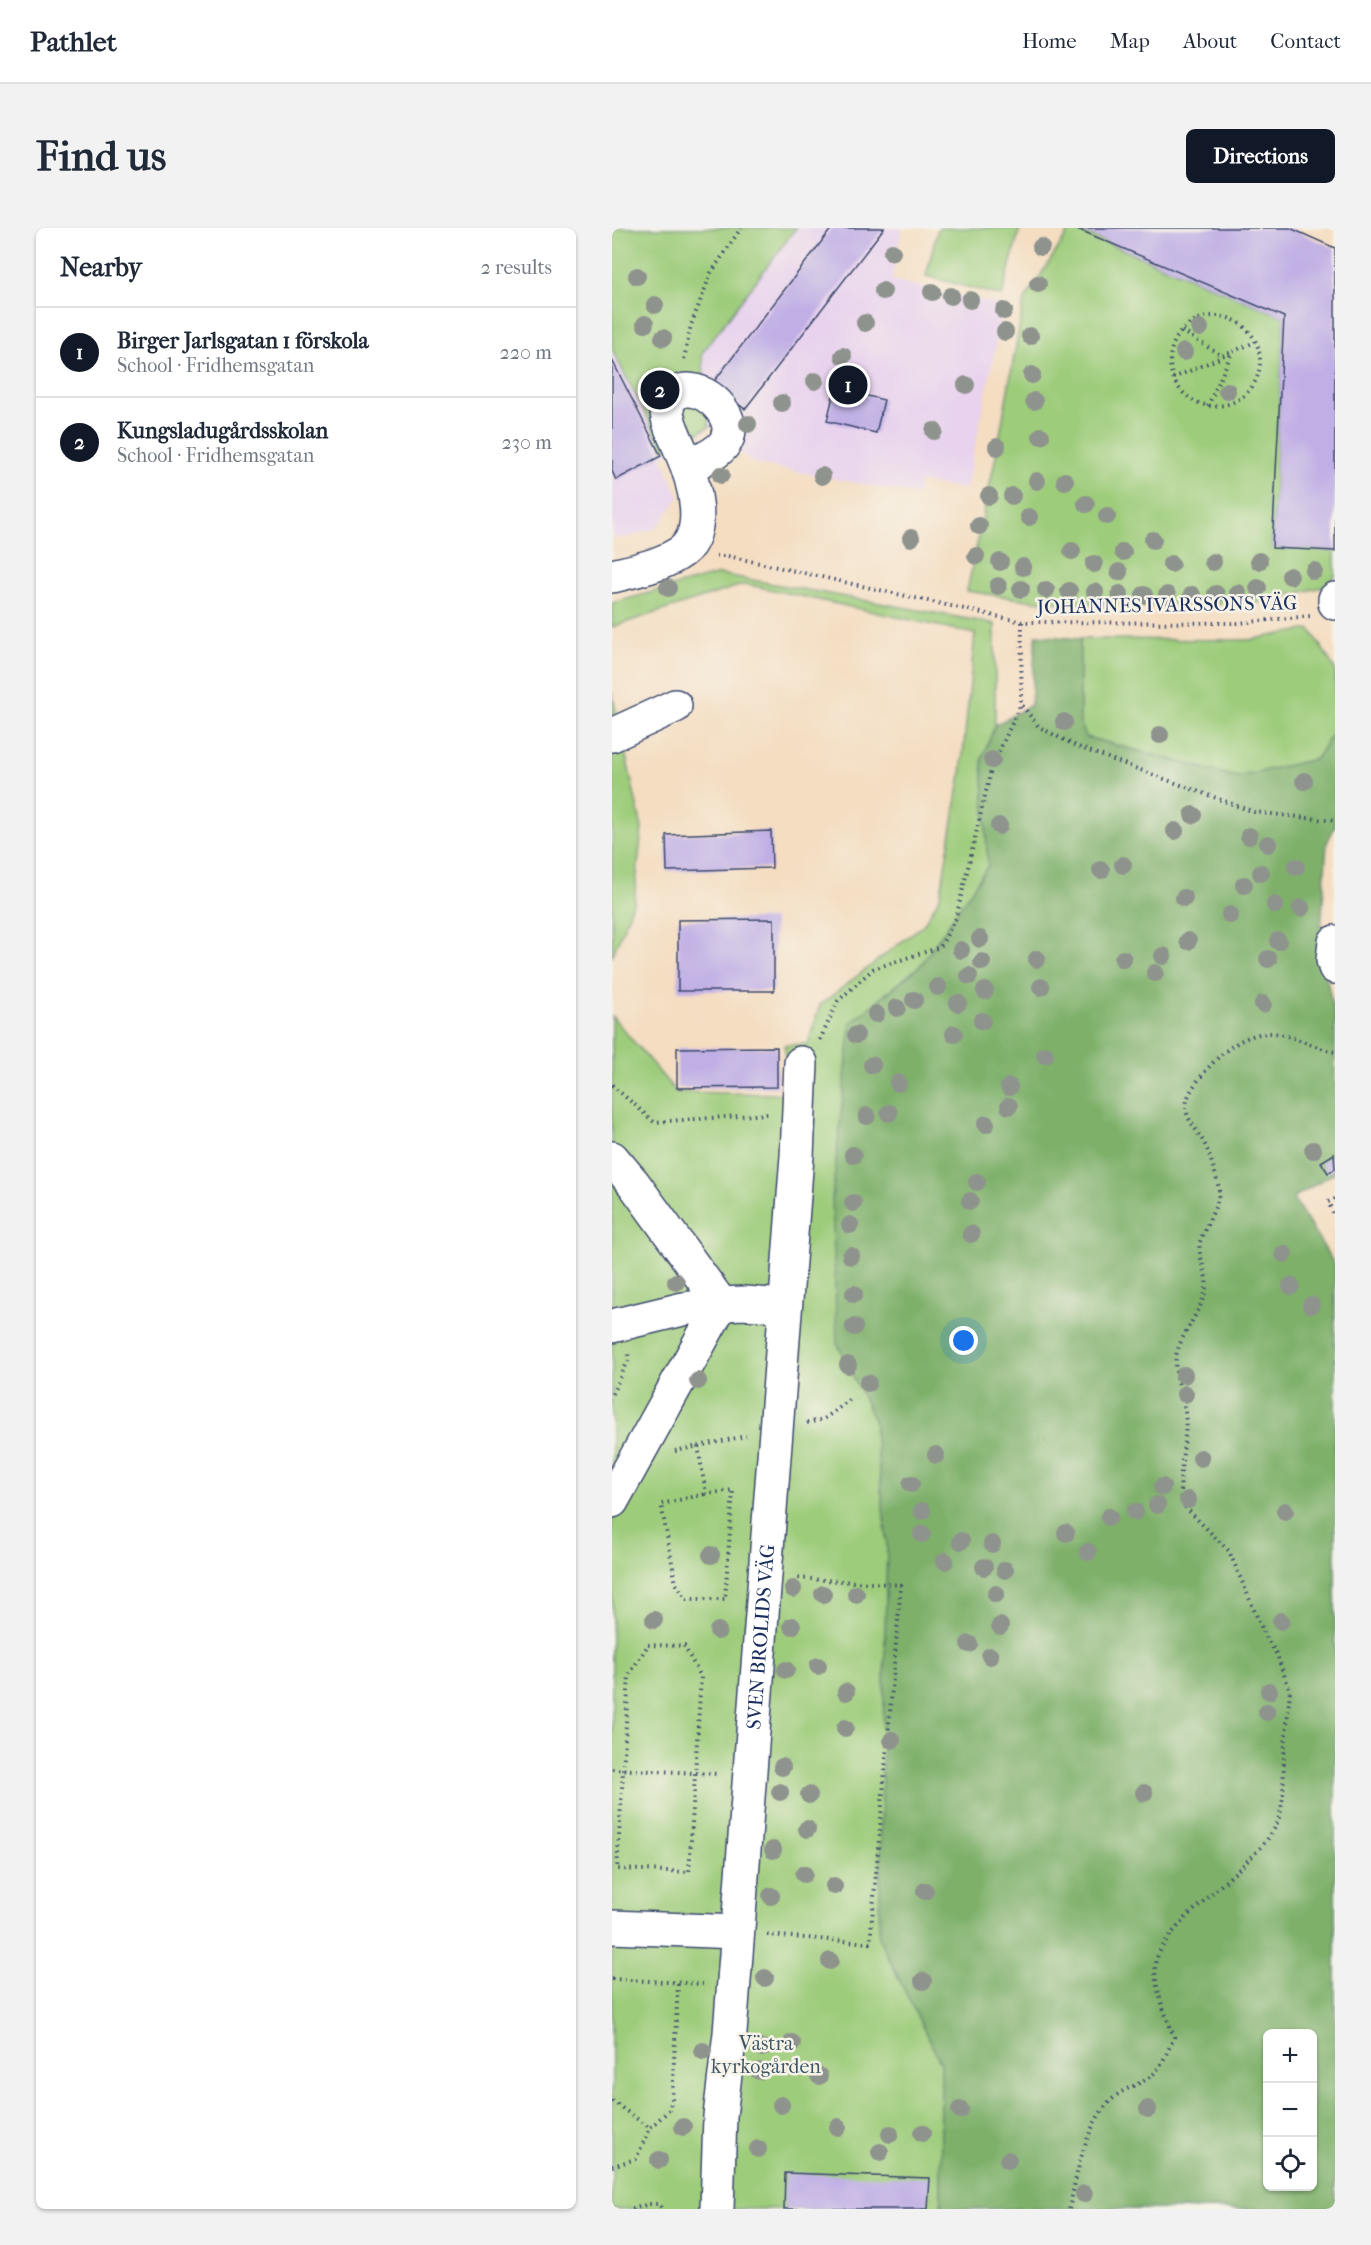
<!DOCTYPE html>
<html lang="en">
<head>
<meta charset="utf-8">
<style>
	:root { --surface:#fff; --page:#f2f2f3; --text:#1f2937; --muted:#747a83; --line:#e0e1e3; --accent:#111827 }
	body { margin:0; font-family:"IM FELL French Canon",serif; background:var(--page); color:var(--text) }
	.controls { position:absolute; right:18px; bottom:18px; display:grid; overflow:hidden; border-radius:9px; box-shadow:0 2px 4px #0004 }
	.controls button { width:54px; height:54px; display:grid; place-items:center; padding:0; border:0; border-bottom:2px solid var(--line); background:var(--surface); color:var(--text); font:30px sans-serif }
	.you { position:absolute; left:352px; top:1113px; width:21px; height:21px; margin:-15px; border:4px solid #fff; border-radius:50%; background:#1a73e8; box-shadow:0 0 0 9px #1a73e833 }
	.badge { display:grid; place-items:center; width:39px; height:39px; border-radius:50%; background:var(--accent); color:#fff; font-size:20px; font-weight:700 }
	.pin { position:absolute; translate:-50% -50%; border:3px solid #fff; box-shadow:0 2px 6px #0006 }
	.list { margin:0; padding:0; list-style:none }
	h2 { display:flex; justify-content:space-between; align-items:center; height:78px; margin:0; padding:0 24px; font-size:26px }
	h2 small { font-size:20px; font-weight:400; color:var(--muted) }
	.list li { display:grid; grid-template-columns:39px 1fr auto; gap:18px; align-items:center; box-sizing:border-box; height:90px; padding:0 24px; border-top:2px solid var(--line) }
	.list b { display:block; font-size:22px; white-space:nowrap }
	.list p { margin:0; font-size:20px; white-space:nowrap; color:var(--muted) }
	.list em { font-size:20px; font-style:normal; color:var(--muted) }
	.icon { flex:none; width:33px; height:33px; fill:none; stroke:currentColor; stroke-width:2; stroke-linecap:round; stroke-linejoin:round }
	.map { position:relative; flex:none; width:723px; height:1981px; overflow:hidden; border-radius:9px }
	header { display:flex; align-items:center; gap:36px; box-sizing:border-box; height:84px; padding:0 30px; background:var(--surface); border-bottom:2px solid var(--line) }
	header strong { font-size:28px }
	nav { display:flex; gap:33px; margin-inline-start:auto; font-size:21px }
	.intro { display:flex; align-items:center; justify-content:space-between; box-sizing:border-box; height:144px; padding:0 36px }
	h1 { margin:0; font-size:42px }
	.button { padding:15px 27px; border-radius:9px; background:var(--accent); color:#fff; font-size:21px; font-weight:700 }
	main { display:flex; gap:36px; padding:0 36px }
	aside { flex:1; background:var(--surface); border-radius:9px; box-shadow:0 2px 4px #0004 }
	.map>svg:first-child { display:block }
</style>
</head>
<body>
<header>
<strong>Pathlet</strong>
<nav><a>Home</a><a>Map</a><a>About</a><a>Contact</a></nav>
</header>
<div class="intro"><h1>Find us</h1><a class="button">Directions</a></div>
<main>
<aside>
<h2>Nearby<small>2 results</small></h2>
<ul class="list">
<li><span class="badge">1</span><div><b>Birger Jarlsgatan 1 förskola</b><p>School · Fridhemsgatan</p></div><em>220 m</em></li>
<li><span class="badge">2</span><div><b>Kungsladugårdsskolan</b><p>School · Fridhemsgatan</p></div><em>230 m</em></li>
</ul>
</aside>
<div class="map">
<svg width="723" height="1981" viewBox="0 0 723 1981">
	<rect width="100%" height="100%" fill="#f7f3e8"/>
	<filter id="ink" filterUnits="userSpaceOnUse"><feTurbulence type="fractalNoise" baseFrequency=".0167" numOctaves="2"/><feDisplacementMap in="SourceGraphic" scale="12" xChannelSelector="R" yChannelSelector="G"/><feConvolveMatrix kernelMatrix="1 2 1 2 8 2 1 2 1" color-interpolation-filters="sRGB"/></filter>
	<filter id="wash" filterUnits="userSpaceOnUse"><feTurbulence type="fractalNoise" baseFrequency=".008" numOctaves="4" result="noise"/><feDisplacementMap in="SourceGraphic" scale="24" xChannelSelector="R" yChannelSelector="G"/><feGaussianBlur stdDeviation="1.35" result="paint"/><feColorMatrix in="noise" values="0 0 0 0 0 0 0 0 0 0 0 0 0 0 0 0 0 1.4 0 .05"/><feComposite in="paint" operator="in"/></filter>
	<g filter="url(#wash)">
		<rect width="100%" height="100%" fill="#f4ddc1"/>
		<!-- built -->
		<path fill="#e8d2ee" d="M0,0H290L280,52L392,78L354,261L307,254L306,267L141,235L101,198L50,229L67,269L46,299L11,311L0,309V253L2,251L0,248Z"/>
		<!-- green -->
		<path fill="#9dcc7a" stroke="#5c7e6c" stroke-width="1.5" d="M5,0H184L90,125L97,199L52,222L0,122V6Z
			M326,0H408L390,68L314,48Z
			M459,0L672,89L660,319L723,323V348L710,359L644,375L516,378L423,373L355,363L385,223L412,73Z
			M107,346L383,396V497L370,531L376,638L309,737L239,795L225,1115L262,1192L275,1317L267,1710L329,1836V1981H0V788L64,864L175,866L173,817L196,816L208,777L311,697L328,669L349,546L363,406L133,356L0,399V375Z
			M698,401L723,441V502L704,531L625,549L474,509L468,494V411L636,412Z
			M0,465L30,600L22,673L0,729Z"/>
		<!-- forest -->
		<path fill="#7eb06a" stroke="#4c7064" stroke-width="1.5" fill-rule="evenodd" d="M424,407L468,411V494L474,509L625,549L704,531L723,502V598L715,615L708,717L723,791V944L681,970L723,1037V1981H329V1836L267,1710L275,1317L262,1192L225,1115L220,971L239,795L309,737L376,638L370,531L383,497L419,477ZM656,1806H700V1958H656Z"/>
		<g id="blocks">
			<!-- building -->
			<path fill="#c0afe5" d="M220,0H272L133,181L100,156Z
				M463,0H678L723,20V323L660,320L672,89Z
				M0,132L49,228L4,252L0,243Z
				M223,160L272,172L264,205L215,193Z
				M159,603L160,640L55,643L54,607Z
				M162,691V763H66V692Z
				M165,819V859L65,860V820Z
				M722,926L723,941L716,945L709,934Z
				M173,1945L318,1950L316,1981H172Z"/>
		</g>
	</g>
	<g filter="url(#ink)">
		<use href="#blocks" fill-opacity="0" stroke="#3c496d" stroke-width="1.5"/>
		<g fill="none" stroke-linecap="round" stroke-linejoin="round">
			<!-- minor casing -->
			<g stroke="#3c496d" stroke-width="36">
				<g id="minor">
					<path d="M0,348C22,343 47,338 66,326C99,307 81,250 69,223C64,210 54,194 55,179C56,175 59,170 61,166C65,165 70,162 74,162C98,160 129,194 112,216C104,227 88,232 76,239"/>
					<path d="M723,371V375"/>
					<path d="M0,507L63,478"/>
					<path d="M723,714L721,732L723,739"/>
					<path d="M0,930L22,956L109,1076L133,1075L173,1078"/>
					<path d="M0,1098L71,1081L109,1076"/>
					<path d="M0,1273L109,1076"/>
					<path d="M0,1699L125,1704"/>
					<path id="s1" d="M105,1981L108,1888L118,1805L185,928L189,835"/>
				</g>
			</g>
			<!-- path -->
			<path stroke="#3c496d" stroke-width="4" stroke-dasharray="1.5 4.5" stroke-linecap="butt" d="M558 133a45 45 0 1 1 90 0a45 45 0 1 1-90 0Z
				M570,103L610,128L620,124
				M72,131L79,97L99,45L129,0
				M561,150L610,129
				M596,178L620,124L643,114
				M104,328H116L410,394L626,395L698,388
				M410,394L409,476L427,499L466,519L642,584L723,593
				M208,812L226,773L261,741L328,719L344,690L380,538L409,476
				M0,857L42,894L156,886
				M723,971L716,974L723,988
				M0,1166L17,1131L16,1125
				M195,1195L212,1191L241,1169
				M86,1218L94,1266L121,1262L113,1371H75L64,1356L49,1276L94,1266
				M63,1223L134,1208
				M36,1417L72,1418L89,1449L77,1644L5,1641L17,1447Z
				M0,1541L107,1546
				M155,1707L258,1715L289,1357L183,1350
				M0,1751L91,1756
				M0,1873L38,1900
				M0,1938L24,1931L38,1900L57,1882L60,1872L66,1755
				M20,1981L37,1976H47L50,1981
				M457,1981C466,1943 473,1892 505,1867C517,1858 536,1854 545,1842C552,1833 557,1820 562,1809C554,1787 543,1764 543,1739C545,1699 638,1642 661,1603C674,1582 671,1551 672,1527C674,1506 676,1484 678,1463L665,1427L652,1405L617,1323L572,1278C562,1247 577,1214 573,1183C571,1162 558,1142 566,1121C573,1100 591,1081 594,1059C596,1044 585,1028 588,1014C592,1000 608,975 607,962C607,957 597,924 594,919C583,895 563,886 582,858C600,832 632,799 667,806C686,810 704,820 723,824"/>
			<!-- minor -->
			<use href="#minor" stroke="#fff" stroke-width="33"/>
		</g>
		<!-- trees -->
		<g fill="#8f938e">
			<circle cx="429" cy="19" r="9"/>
			<circle cx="280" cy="24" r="9"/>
			<circle cx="25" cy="48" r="9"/>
			<circle cx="426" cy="56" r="9"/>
			<circle cx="271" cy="63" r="9"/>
			<circle cx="320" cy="64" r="9"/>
			<circle cx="339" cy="68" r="9"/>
			<circle cx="358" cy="72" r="9"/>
			<circle cx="43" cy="77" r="9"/>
			<circle cx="392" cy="83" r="9"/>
			<circle cx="253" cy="95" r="9"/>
			<circle cx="33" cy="96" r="9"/>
			<circle cx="588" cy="100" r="9"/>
			<circle cx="393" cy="104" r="9"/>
			<circle cx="418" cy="108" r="9"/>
			<circle cx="51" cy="110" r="9"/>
			<circle cx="572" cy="124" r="9"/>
			<circle cx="231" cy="128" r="9"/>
			<circle cx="420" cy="147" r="9"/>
			<circle cx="203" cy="153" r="9"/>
			<circle cx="354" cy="157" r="9"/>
			<circle cx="615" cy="163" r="9"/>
			<circle cx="422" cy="173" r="9"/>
			<circle cx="170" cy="175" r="9"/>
			<circle cx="136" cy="196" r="9"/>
			<circle cx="322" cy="203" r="9"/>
			<circle cx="429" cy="208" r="9"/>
			<circle cx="385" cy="219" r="9"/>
			<circle cx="109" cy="247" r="9"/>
			<circle cx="210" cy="248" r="9"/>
			<circle cx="425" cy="253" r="9"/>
			<circle cx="453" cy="253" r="9"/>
			<circle cx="377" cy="268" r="9"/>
			<circle cx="400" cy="268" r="9"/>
			<circle cx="474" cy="276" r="9"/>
			<circle cx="495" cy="288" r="9"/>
			<circle cx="417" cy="289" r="9"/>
			<circle cx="367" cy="298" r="9"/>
			<circle cx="299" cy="310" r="9"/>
			<circle cx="541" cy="312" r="9"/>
			<circle cx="460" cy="323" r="9"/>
			<circle cx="511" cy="324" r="9"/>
			<circle cx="364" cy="328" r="9"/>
			<circle cx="647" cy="333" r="9"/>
			<circle cx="388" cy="334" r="9"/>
			<circle cx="601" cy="334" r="9"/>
			<circle cx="482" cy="336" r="9"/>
			<circle cx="559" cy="336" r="9"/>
			<circle cx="411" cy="339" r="9"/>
			<circle cx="702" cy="343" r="9"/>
			<circle cx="507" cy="344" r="9"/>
			<circle cx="678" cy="348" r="9"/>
			<circle cx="386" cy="358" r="9"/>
			<circle cx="56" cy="360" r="9"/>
			<circle cx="646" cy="360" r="9"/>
			<circle cx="409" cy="361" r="9"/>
			<circle cx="434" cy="362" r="9"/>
			<circle cx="457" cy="363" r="9"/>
			<circle cx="483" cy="364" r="9"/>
			<circle cx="626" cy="365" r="9"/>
			<circle cx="508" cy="366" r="9"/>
			<circle cx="604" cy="366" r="9"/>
			<circle cx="532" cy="367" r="9"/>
			<circle cx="555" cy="367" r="9"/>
			<circle cx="580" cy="367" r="9"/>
			<circle cx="452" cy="494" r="9"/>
			<circle cx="548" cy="507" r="9"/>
			<circle cx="380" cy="532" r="9"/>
			<circle cx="692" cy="553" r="9"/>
			<circle cx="581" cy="587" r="9"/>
			<circle cx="387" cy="598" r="9"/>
			<circle cx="563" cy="603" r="9"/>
			<circle cx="637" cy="608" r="9"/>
			<circle cx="656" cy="616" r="9"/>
			<circle cx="511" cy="637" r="9"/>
			<circle cx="684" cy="639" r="9"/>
			<circle cx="489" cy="642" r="9"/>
			<circle cx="649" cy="645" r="9"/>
			<circle cx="632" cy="657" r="9"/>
			<circle cx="572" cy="670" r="9"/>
			<circle cx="663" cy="677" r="9"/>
			<circle cx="689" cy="680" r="9"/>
			<circle cx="618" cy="687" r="9"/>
			<circle cx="368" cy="711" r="9"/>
			<circle cx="576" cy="713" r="9"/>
			<circle cx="666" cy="713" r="9"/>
			<circle cx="349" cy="722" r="9"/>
			<circle cx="551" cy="728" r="9"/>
			<circle cx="425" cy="731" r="9"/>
			<circle cx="511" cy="731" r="9"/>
			<circle cx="656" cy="731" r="9"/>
			<circle cx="370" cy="734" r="9"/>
			<circle cx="543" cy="745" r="9"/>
			<circle cx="357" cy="748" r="9"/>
			<circle cx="326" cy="759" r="9"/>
			<circle cx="429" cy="759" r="9"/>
			<circle cx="373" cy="763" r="9"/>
			<circle cx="302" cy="772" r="9"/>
			<circle cx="346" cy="775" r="9"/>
			<circle cx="651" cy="776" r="9"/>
			<circle cx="285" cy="780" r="9"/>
			<circle cx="264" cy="786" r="9"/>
			<circle cx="370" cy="793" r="9"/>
			<circle cx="342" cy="806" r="9"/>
			<circle cx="244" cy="807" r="9"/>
			<circle cx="433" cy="827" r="9"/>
			<circle cx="260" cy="837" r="9"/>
			<circle cx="286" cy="855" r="9"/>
			<circle cx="397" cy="859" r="9"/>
			<circle cx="397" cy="878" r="9"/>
			<circle cx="277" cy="885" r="9"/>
			<circle cx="255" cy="888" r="9"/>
			<circle cx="374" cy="896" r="9"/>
			<circle cx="701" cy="922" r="9"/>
			<circle cx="241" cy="927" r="9"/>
			<circle cx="365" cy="954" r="9"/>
			<circle cx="358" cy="973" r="9"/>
			<circle cx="241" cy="975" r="9"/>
			<circle cx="238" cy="997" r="9"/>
			<circle cx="359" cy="1006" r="9"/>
			<circle cx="672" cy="1026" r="9"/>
			<circle cx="239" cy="1028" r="9"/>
			<circle cx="64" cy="1054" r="9"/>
			<circle cx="679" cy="1058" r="9"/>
			<circle cx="242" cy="1066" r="9"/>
			<circle cx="699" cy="1077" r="9"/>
			<circle cx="242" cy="1099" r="9"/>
			<circle cx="236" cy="1137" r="9"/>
			<circle cx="572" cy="1147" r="9"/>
			<circle cx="86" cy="1153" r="9"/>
			<circle cx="256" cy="1155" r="9"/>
			<circle cx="573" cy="1166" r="9"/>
			<circle cx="324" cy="1227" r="9"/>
			<circle cx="589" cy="1230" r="9"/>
			<circle cx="299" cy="1256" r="9"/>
			<circle cx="550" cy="1259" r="9"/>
			<circle cx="576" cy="1272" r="9"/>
			<circle cx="545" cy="1277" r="9"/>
			<circle cx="310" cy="1283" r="9"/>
			<circle cx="673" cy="1283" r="9"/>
			<circle cx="523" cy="1284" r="9"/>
			<circle cx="497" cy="1289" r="9"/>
			<circle cx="454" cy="1305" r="9"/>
			<circle cx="310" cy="1306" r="9"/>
			<circle cx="349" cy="1313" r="9"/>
			<circle cx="380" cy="1316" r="9"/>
			<circle cx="476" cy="1324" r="9"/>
			<circle cx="99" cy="1327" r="9"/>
			<circle cx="333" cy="1333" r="9"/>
			<circle cx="372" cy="1339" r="9"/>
			<circle cx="393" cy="1342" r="9"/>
			<circle cx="181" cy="1361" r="9"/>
			<circle cx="211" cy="1366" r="9"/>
			<circle cx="244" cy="1366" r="9"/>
			<circle cx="384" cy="1366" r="9"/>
			<circle cx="42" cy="1392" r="9"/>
			<circle cx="669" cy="1393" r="9"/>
			<circle cx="180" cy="1398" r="9"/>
			<circle cx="388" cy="1398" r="9"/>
			<circle cx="106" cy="1403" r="9"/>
			<circle cx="357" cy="1416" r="9"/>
			<circle cx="378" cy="1428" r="9"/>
			<circle cx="206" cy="1438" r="9"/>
			<circle cx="174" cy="1442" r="9"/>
			<circle cx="657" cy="1463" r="9"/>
			<circle cx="234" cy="1464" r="9"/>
			<circle cx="655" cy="1484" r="9"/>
			<circle cx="233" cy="1500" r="9"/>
			<circle cx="280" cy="1512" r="9"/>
			<circle cx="170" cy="1539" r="9"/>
			<circle cx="168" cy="1564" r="9"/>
			<circle cx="532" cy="1565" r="9"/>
			<circle cx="197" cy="1567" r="9"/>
			<circle cx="195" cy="1601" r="9"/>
			<circle cx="161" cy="1622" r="9"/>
			<circle cx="192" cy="1646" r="9"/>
			<circle cx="222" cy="1658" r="9"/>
			<circle cx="313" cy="1663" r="9"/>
			<circle cx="159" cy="1668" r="9"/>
			<circle cx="218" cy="1733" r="9"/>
			<circle cx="153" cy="1750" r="9"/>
			<circle cx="311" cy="1753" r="9"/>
			<circle cx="180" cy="1815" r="9"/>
			<circle cx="150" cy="1820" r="9"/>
			<circle cx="91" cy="1823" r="9"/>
			<circle cx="147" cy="1843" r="9"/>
			<circle cx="207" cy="1848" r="9"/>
			<circle cx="169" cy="1877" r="9"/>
			<circle cx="536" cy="1881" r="9"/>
			<circle cx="348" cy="1882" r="9"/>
			<circle cx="71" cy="1899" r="9"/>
			<circle cx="226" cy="1899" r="9"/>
			<circle cx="310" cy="1905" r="9"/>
			<circle cx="278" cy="1906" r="9"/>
			<circle cx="146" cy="1921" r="9"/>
			<circle cx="268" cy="1924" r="9"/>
			<circle cx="47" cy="1932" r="9"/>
			<circle cx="396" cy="1932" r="9"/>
			<circle cx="472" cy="1966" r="9"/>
		</g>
	</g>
	<g text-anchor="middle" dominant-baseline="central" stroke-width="5" stroke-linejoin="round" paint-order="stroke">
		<!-- street labels -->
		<g font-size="20" fill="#1b2f5e" stroke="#f7f3e8">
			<text transform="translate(555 377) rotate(-1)">JOHANNES IVARSSONS VÄG</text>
			<text stroke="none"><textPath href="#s1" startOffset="574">SVEN BROLIDS VÄG</textPath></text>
		</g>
		<!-- park labels -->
		<g font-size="20" fill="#3c5665" stroke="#f7f3e8">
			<text x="154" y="1815">Västra<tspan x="154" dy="23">kyrkogården</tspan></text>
		</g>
	</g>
</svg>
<div class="controls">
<button>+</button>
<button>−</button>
<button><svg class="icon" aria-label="locate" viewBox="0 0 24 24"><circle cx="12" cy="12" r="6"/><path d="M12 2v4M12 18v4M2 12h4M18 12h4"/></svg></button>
</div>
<div class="you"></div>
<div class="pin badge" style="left:236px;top:157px">1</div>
<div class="pin badge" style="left:48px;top:162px">2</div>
</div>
</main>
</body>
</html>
